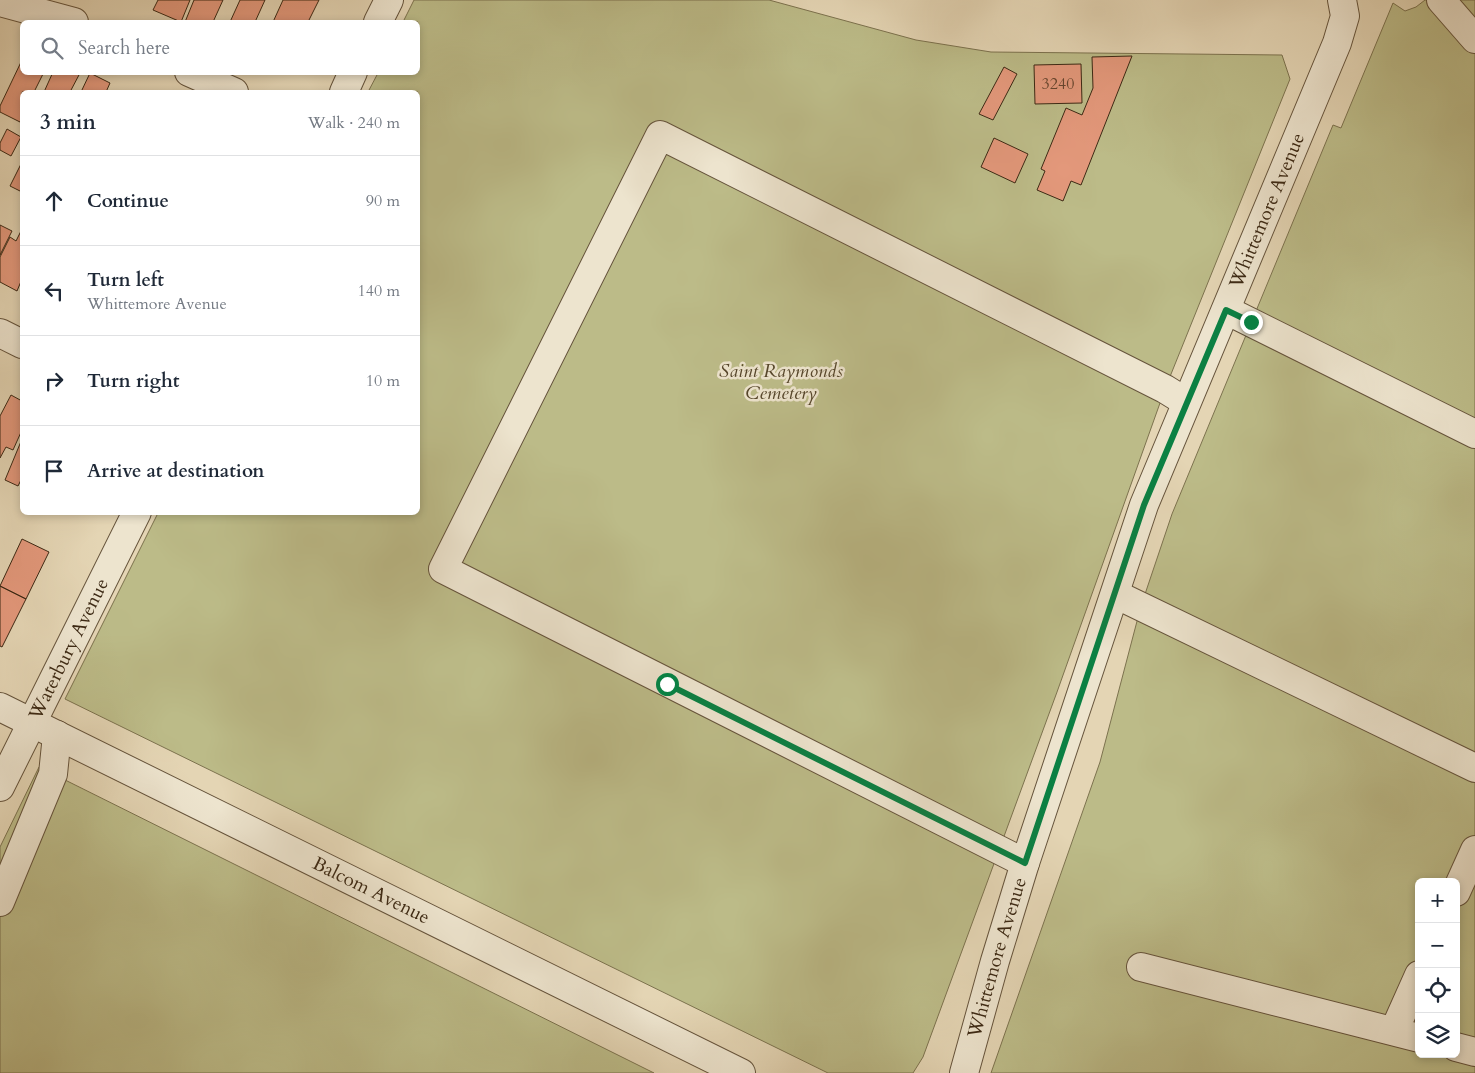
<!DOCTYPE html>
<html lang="en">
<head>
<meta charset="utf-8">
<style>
	:root { --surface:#fff; --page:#f2f2f3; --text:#1f2937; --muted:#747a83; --line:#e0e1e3 }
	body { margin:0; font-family:Cardo,serif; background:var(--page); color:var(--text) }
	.controls { position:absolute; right:15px; bottom:15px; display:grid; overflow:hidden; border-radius:8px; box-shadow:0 2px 8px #0003 }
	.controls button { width:45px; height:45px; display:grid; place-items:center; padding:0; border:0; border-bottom:1px solid var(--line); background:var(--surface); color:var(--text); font:25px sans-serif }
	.stop { position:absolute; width:15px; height:15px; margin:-11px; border:4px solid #0b8043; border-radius:50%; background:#fff }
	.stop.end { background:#0b8043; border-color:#fff; box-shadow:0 1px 5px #0008 }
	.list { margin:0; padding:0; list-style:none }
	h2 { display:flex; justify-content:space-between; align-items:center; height:65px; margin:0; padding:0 20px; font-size:21px }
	h2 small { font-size:16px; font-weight:400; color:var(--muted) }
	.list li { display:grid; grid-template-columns:32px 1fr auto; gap:15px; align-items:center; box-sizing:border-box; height:90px; padding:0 20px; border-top:1px solid var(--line) }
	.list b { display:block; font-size:19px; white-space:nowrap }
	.list p { margin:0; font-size:16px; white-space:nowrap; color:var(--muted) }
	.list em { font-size:16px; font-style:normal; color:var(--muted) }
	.icon { flex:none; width:28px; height:28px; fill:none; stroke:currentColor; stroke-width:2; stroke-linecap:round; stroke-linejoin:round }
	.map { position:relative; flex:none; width:1475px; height:1073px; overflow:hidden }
	.search { position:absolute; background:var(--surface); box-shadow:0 2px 8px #0003; left:20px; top:20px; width:400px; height:55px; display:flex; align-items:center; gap:12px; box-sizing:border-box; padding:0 18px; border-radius:8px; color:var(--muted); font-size:19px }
	.panel { position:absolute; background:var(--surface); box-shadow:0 2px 8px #0003; left:20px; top:90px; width:400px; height:425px; border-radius:8px }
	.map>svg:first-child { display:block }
</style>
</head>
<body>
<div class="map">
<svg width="1475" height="1073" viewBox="0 0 1475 1073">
	<rect width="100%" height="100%" fill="#e4d5b4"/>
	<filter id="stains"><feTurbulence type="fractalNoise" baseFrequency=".004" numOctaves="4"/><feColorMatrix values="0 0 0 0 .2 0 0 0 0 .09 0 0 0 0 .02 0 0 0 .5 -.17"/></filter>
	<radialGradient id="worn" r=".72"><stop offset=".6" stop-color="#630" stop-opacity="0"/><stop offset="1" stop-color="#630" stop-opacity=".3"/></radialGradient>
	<!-- green -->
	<path fill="#bcbb88" stroke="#7c724e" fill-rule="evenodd" d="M414,0H769L916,40L991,52L1282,55L1290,79L1165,389L1057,692L923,1057L913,1073H828L65,699L158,513L418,512V92H368L378,73L418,72V22H403Z
		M1425,0H1475V1073H991L1100,762L1141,606L1172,514L1333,125L1341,128L1393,3L1405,11L1416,7ZM1419,882H1456V1054H1419Z
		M39,767L654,1073H0V847Z"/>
	<!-- building -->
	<path fill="#e3987b" stroke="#3c2914" d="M158,0H190L181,22L153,10Z
		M194,0H223L213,22H185Z
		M240,0H265L255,22H230Z
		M283,0H319L308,22H273Z
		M1132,56L1081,185L1071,181L1063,201L1037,190L1045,171L1041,169L1066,108L1082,115L1093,88L1092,57Z
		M22,60V72H44L34,92H22V116L20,122L0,112V106Z
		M1081,64L1082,103L1035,104L1034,65Z
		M1004,67L1017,74L993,120L979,114Z
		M53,72H78L80,73L70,92H44Z
		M90,73L110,83L106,92H81Z
		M7,129L21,137L11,156L0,150V143Z
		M994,138L1028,154L1015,183L981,167Z
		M21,164L22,165V192L10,186Z
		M0,225L12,231L0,255Z
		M22,229V279L17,291L0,282V257L10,237L16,241Z
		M11,395L22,401V430L13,450L6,447L0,458V416Z
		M22,439V478L18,486L5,480Z
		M22,539L49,552L26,599L0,586Z
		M0,586L26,599L2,647L0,646Z"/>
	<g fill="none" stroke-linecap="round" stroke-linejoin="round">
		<!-- minor casing -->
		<g stroke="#66543c" stroke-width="30">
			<g id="minor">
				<path d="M1441,0L1475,39"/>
				<path d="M0,2L74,22"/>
				<path d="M378,22L389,0"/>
				<path d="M189,72L234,92"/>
				<path d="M344,92L353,72"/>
				<path d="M1226,310L1475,434"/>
				<path d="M0,333L22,344"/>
				<path d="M1115,594L1475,768"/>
				<path id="s1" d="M0,707L741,1073"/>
				<path id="s2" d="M0,787L137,512"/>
				<path d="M1025,863L443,569L660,135L1165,389L1186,402"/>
				<path d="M1456,892L1475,850"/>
				<path d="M0,902L53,774L57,735"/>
				<path d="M1141,967L1419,1038"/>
				<path d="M1394,1031L1419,975"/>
				<path d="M1456,1047L1475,1052"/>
				<path id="s3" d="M964,1073L995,961L1025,863L1144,505L1337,43L1345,16L1342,0"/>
			</g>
		</g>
		<!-- minor -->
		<use href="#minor" stroke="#ede4ce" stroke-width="28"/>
	</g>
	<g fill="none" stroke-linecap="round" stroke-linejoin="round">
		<!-- route -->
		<path stroke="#0b8043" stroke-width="6" d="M667,684L1025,863L1144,505L1226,310L1251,322"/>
	</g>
	<g text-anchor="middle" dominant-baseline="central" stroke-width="5" stroke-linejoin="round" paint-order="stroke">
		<!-- number labels -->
		<g font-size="16" fill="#66452e">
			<text x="1058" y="84">3240</text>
		</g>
		<!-- street labels -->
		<g font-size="19" fill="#3c2914" stroke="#ede4ce">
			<text stroke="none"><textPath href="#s3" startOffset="915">Whittemore Avenue</textPath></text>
			<text stroke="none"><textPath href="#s2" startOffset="154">Waterbury Avenue</textPath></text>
			<text stroke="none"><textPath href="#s1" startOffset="414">Balcom Avenue</textPath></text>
			<text stroke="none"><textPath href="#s3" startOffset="120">Whittemore Avenue</textPath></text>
		</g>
		<!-- park labels -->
		<g font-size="19" font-style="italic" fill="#56462b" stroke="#ede4ce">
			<text x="781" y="371">Saint Raymonds<tspan x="781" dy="22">Cemetery</tspan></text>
		</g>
	</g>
	<rect width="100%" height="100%" filter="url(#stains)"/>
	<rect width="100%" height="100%" fill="url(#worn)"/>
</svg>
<div class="controls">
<button>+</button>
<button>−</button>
<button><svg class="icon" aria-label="locate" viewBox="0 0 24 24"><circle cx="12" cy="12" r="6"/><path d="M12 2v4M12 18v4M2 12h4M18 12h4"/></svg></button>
<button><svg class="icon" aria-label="layers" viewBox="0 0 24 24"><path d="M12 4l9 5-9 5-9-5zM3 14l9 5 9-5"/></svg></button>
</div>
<div class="stop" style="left:667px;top:684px"></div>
<div class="stop end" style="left:1251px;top:322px"></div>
<div class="search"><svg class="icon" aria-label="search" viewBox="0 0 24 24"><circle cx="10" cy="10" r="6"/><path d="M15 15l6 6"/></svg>Search here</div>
<section class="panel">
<h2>3 min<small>Walk · 240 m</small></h2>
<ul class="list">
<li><svg class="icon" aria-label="ahead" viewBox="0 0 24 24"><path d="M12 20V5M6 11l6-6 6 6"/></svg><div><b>Continue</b></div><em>90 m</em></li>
<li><svg class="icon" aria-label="left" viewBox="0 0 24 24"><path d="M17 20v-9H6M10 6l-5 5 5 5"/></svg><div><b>Turn left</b><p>Whittemore Avenue</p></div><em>140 m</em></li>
<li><svg class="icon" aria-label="right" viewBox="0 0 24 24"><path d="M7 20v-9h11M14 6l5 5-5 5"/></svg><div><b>Turn right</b></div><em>10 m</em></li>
<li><svg class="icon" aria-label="arrive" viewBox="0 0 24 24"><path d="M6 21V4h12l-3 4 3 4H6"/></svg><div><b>Arrive at destination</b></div></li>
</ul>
</section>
</div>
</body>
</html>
